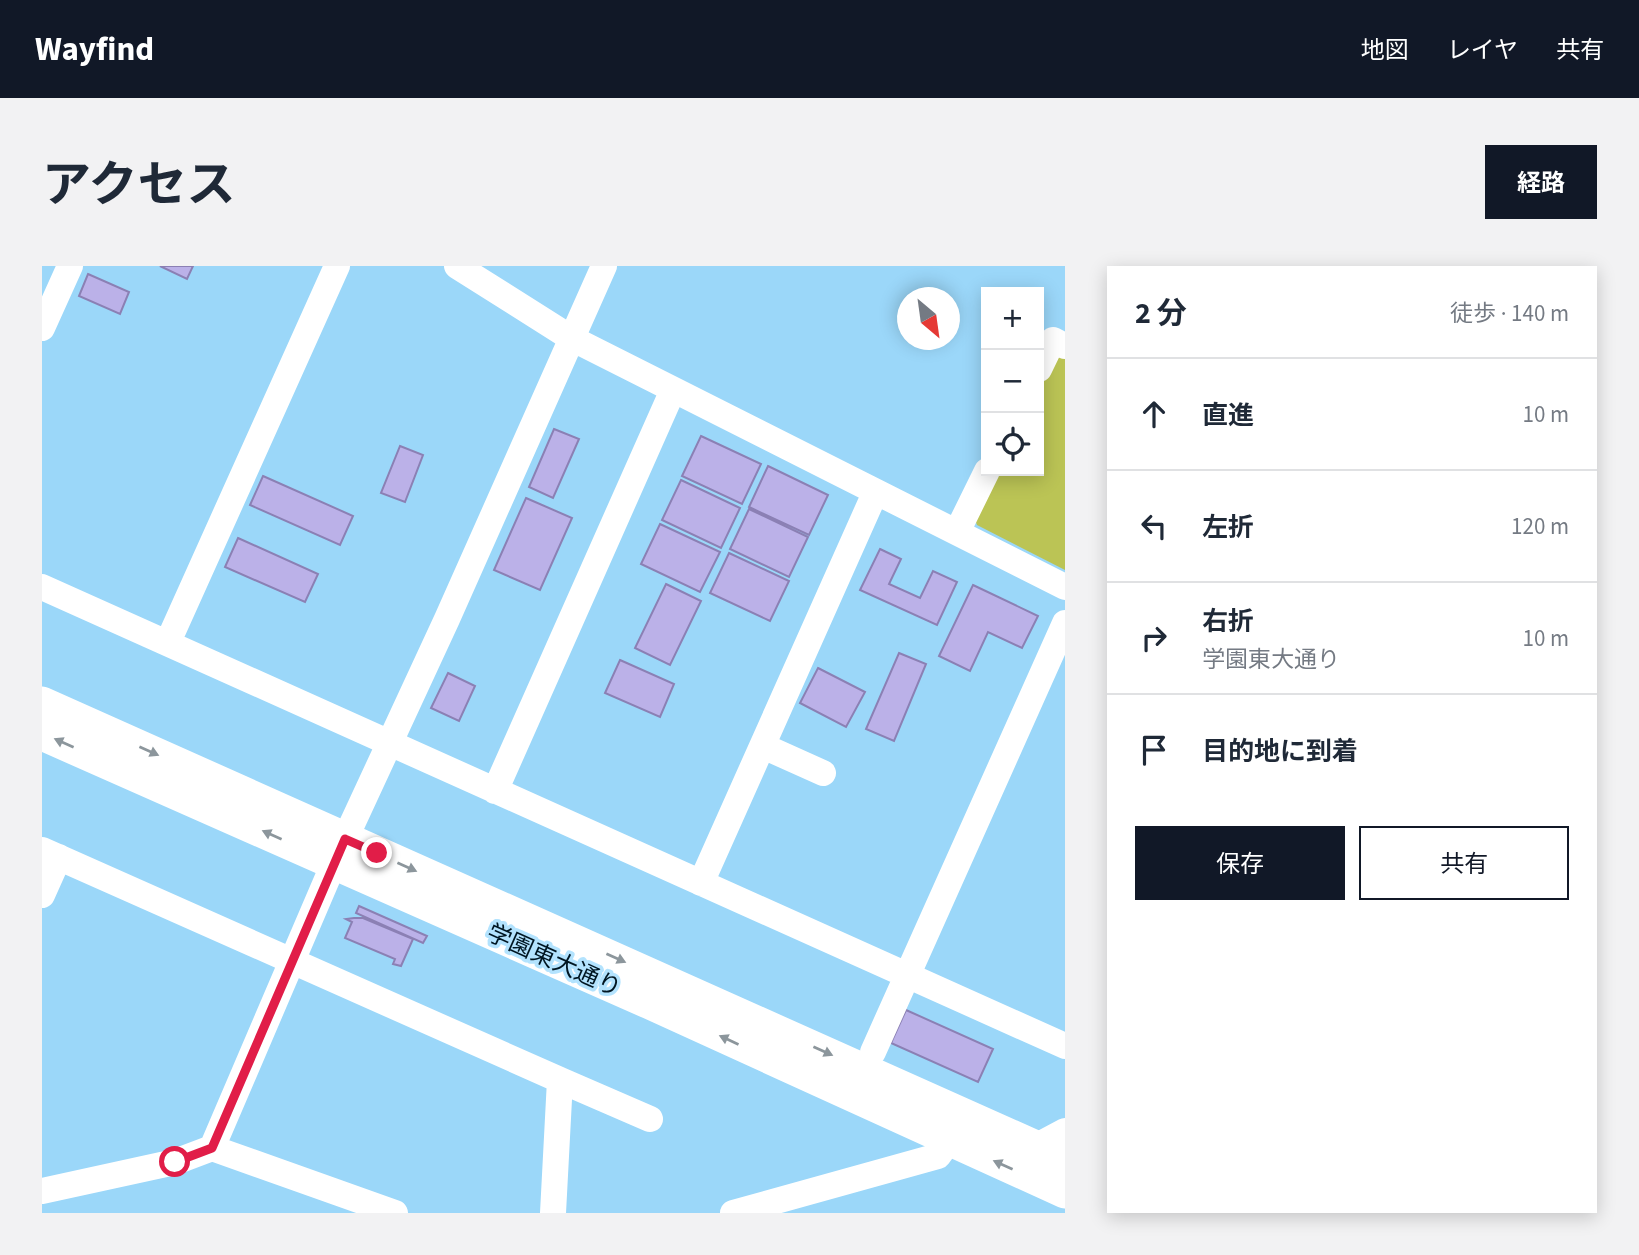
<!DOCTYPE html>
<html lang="ja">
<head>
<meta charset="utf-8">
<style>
	:root { --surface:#fff; --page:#f2f2f3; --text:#1f2937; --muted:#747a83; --line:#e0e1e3; --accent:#111827 }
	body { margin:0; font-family:"Source Sans 3","Noto Sans JP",sans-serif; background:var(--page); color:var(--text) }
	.controls { position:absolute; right:21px; top:21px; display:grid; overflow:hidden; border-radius:0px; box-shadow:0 4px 18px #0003 }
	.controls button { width:63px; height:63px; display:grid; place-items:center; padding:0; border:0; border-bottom:2px solid var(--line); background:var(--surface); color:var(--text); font:35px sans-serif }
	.compass { position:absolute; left:855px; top:21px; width:63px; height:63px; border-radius:50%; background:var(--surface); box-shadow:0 4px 18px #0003; rotate:151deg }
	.stop { position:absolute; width:21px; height:21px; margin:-16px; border:5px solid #e11d48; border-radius:50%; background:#fff }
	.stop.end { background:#e11d48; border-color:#fff; box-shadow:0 2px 7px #0008 }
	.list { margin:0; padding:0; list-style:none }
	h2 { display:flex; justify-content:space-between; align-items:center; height:91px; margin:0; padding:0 28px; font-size:30px }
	h2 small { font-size:23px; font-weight:400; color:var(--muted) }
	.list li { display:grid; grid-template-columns:46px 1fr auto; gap:21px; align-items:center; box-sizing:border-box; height:112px; padding:0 28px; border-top:2px solid var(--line) }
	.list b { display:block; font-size:26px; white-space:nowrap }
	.list p { margin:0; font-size:23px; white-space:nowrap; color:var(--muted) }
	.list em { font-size:23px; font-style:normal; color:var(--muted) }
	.actions { display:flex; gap:14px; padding:21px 28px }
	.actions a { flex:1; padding:16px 0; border:2px solid var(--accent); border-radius:0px; text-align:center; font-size:24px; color:var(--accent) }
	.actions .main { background:var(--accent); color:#fff }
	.icon { flex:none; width:38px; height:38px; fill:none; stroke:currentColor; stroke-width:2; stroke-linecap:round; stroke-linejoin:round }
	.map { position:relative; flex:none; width:1023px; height:947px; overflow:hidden; border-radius:0px }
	header { display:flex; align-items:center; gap:42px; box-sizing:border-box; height:98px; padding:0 35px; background:var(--accent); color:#fff }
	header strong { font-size:33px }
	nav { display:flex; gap:38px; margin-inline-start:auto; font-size:24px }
	.intro { display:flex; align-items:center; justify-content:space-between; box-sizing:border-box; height:168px; padding:0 42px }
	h1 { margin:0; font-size:49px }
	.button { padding:18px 32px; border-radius:0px; background:var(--accent); color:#fff; font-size:24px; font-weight:700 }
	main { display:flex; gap:42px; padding:0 42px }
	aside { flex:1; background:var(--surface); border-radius:0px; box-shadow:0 4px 18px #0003 }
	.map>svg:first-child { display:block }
</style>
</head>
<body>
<header>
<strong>Wayfind</strong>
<nav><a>地図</a><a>レイヤ</a><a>共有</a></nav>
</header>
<div class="intro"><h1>アクセス</h1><a class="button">経路</a></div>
<main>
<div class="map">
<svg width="1023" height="947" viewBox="0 0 1023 947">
	<rect width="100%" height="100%" fill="#9bd7f9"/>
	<!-- park -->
	<path fill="#bbc455" d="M1023,88V304L935,259L931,248L953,205H997V119L1012,90Z"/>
	<!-- building -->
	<path fill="#bbb1e8" stroke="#8b80b4" stroke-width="2" d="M118,0H151L145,13Z
		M46,8L87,26L78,48L37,30Z
		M512,163L537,173L511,232L487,221Z
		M659,170L719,198L700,238L640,210Z
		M358,180L381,189L363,236L339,227Z
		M726,200L786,229L767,269L707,241Z
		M221,210L311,250L298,279L208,239Z
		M639,214L698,242L679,282L620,254Z
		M484,232L530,252L498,324L452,304Z
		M707,243L766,271L747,311L688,283Z
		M618,258L678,286L658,326L599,298Z
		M196,272L276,308L263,336L183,301Z
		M838,283L859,293L847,318L878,332L891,305L915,316L895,359L818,324Z
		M687,287L747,315L728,355L668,327Z
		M624,318L659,335L628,399L593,382Z
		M931,319L996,350L980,382L946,366L928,405L897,390Z
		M857,387L884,398L852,475L824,463Z
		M578,394L632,418L618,451L563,427Z
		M776,402L823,426L804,461L758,437Z
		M406,407L433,420L417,455L389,442Z
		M317,640L385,670L381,677L314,647Z
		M312,652H321L371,673L359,700L351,698L353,693L303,672L310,656L304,653Z
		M864,744L951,783L936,816L849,777Z"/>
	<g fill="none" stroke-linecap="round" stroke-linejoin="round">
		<!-- minor -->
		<path stroke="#fff" stroke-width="26" d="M415,0L529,72L1023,321
			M0,62L28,0
			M997,103L1011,74L1023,80
			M915,266L945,205
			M0,321L1023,780
			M126,376L295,0
			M721,480L781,507
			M453,525L631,124
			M0,584L518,814L511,947
			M659,617L833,227
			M0,629L17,591
			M831,786L1023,357
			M518,814L608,853
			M993,881L1023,865
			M170,882L292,597L405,353L562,0
			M0,925L133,896L170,882L353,947
			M691,947L896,890L907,875"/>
		<!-- major -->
		<path stroke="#fff" stroke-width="33" d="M0,437L1023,894
			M0,468L608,737L1023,926"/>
	</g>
	<!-- one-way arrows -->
	<defs><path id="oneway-solid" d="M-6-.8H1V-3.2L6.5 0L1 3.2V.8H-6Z" transform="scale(1.75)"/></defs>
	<g fill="#8c969c">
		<use href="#oneway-solid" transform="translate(22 477) rotate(-156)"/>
		<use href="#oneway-solid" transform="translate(107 485) rotate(24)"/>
		<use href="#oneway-solid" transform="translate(230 569) rotate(-156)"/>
		<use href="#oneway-solid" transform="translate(365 601) rotate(24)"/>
		<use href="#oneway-solid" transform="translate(574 692) rotate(24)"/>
		<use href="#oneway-solid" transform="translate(687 774) rotate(-155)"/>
		<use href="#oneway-solid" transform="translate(781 785) rotate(24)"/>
		<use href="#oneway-solid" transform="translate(961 899) rotate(-156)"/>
	</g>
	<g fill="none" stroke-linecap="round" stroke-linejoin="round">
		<!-- route -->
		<path stroke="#e11d48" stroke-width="9" d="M133,896L170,882L303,573L335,587"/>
	</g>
	<g text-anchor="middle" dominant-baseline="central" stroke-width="7" stroke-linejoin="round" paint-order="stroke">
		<!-- street labels -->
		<g font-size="24" fill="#001622" stroke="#b3e3fe">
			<text transform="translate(512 695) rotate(24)">学園東大通り</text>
		</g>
	</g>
</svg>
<div class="controls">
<button>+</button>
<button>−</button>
<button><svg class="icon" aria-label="locate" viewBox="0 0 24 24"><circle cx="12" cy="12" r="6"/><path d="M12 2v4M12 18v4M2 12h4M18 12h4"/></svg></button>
</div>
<svg class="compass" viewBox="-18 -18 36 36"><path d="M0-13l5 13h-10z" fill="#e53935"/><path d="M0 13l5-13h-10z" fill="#747a83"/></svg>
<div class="stop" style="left:133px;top:896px"></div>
<div class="stop end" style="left:335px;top:587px"></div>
</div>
<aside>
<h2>2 分<small>徒歩 · 140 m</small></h2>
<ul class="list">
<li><svg class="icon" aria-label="ahead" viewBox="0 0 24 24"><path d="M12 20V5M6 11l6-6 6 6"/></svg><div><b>直進</b></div><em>10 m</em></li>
<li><svg class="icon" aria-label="left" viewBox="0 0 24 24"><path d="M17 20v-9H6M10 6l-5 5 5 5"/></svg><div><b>左折</b></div><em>120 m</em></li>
<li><svg class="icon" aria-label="right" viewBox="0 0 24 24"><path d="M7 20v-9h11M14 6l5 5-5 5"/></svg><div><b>右折</b><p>学園東大通り</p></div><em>10 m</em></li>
<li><svg class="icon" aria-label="arrive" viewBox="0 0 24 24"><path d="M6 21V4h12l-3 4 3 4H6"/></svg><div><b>目的地に到着</b></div></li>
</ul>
<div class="actions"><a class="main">保存</a><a>共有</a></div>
</aside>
</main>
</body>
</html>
